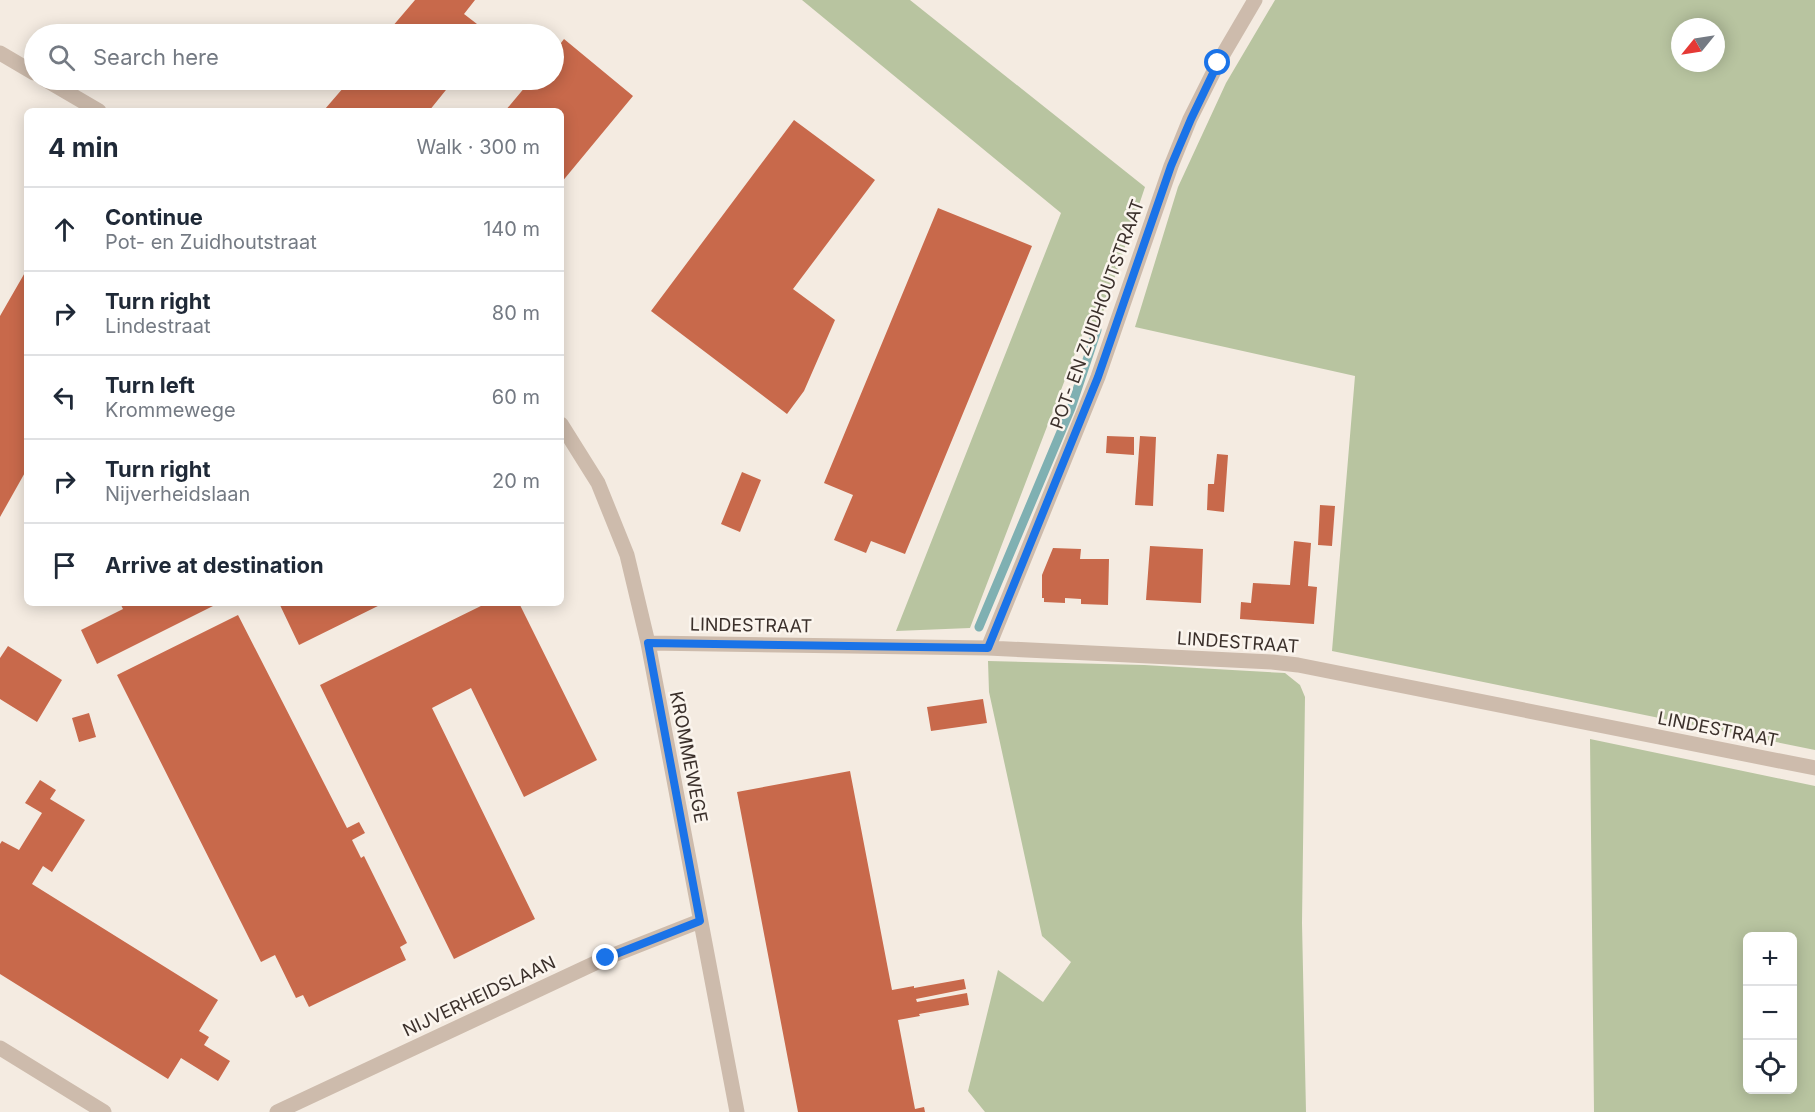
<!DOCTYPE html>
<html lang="en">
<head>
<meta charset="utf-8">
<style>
	:root { --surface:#fff; --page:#f6f6f7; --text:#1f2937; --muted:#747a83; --line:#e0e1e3 }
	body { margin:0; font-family:Inter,sans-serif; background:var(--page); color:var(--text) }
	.controls { position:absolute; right:18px; bottom:18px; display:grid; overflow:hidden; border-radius:9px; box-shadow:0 3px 15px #0003 }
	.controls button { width:54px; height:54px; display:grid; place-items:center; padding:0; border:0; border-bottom:2px solid var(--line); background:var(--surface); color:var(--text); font:30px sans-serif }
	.compass { position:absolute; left:1671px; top:18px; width:54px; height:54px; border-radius:50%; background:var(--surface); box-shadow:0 3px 15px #0003; rotate:240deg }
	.stop { position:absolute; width:18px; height:18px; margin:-14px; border:4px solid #1a73e8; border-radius:50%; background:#fff }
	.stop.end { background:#1a73e8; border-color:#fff; box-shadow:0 2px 6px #0008 }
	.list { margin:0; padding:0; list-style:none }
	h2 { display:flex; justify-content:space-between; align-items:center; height:78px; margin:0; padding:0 24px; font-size:26px }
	h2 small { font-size:20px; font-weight:400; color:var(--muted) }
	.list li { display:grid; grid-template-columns:39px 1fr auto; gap:18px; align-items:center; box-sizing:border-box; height:84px; padding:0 24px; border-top:2px solid var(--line) }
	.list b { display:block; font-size:22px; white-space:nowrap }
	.list p { margin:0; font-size:20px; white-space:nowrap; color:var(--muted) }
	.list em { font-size:20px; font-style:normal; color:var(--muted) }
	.icon { flex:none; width:33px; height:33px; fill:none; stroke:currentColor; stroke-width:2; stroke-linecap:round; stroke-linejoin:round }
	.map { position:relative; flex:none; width:1815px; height:1112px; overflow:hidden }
	.search { position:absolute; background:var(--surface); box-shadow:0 3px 15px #0003; left:24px; top:24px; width:540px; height:66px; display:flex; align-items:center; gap:15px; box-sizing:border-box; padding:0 21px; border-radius:33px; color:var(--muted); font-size:22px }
	.panel { position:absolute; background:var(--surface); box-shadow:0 3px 15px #0003; left:24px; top:108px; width:540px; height:498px; border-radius:9px }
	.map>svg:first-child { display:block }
</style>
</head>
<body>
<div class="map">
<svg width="1815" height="1112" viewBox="0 0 1815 1112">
	<rect width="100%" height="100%" fill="#f4ebe1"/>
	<!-- green -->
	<path fill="#b8c4a0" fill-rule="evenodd" d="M802,0H910L1145,187L1099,324L1087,322L970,628L896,631L1061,213Z
		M1275,0H1815V750L1332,651L1355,376L1135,327L1178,187L1226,83ZM1680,27H1716V63H1680Z
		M988,661L1144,665L1285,673L1300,685L1305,697L1302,923L1306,1112H985L968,1091L998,970L1043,1002L1071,962L1042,936L989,692Z
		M1590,739L1815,786V1112H1594ZM1792,936V1090H1748V936Z"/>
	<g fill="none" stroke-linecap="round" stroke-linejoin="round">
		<!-- stream -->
		<path stroke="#7fb0b2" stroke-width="9" d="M979,627L1071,408L1097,330"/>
	</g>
	<!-- building -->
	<path fill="#c8694b" d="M415,0H475L464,14L490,34H386Z
		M564,39L633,96L561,183V111H505L531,80H554V52Z
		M350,80H454L429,111H328L325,109Z
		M794,120L875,180L793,289L835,320L804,391L787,414L651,311Z
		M938,208L1032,246L905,554L871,541L866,553L834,540L853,495L824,483Z
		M27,269V469L0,517V316Z
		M1107,436L1134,437V455L1106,453Z
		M1140,436L1156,437L1153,506L1135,505Z
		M1217,454L1228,455L1224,512L1207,510L1208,484H1214Z
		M742,472L761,480L740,532L721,524Z
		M1320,505L1335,506L1332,546L1318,545Z
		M1294,541L1311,543L1308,586L1317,587L1314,624L1240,619L1241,602L1251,603L1253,583L1290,585Z
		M1150,546L1203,549L1201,603L1146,600Z
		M1053,548L1081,549L1080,559H1109L1108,605L1081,604V599L1065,598V603L1044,602V598H1042V575Z
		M120,603H219L97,664L81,630L123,609Z
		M279,603H384L299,645Z
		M487,603H519L597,760L524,797L471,688L432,708L535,919L454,959L320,685Z
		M238,615L347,828L359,822L365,833L352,840L361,858L364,856L407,943L400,947L406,960L309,1007L303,995L296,998L275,955L261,962L117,675Z
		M8,646L62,680L37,722L0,699V658Z
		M983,699L987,723L931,731L927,707Z
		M89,713L96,737L79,742L72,718Z
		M850,771L892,990L914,986V988L964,979L966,989L916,999L917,1002L967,993L969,1005L919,1014L920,1016L898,1020L915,1109L924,1107L925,1112H798L737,792Z
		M40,780L56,790L50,799L85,820L52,872L43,866L32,884L218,1000L199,1031L209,1037L204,1045L230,1061L218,1081L181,1058L168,1079L0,974V844L2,841L19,850L42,813L25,803Z"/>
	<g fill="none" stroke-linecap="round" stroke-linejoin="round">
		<!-- minor -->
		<path stroke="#cdbbac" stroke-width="15" d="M0,53L34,73
			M46,80L99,111
			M561,424L598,483L627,555L648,643L737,1112
			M648,643L988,648L1272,662L1298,665L1815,768
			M988,648L1098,377L1171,166L1190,119L1218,63L1255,0
			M0,1048L104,1112
			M277,1112L606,958L700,921"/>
	</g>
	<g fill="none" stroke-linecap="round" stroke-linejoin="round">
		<!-- route -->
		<path stroke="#1a73e8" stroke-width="8" d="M606,958L700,921L648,643L988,648L1098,377L1171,166L1191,119L1218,63"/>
	</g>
	<g text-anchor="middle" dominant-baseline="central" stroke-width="5" stroke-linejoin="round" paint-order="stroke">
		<!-- street labels -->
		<g font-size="18" fill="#3b302b" stroke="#fbf5ee">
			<text transform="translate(1097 314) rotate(-70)">POT- EN ZUIDHOUTSTRAAT</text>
			<text transform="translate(751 625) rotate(1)">LINDESTRAAT</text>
			<text transform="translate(1238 642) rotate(4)">LINDESTRAAT</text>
			<text transform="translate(1718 729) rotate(11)">LINDESTRAAT</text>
			<text transform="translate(689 757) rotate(79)">KROMMEWEGE</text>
			<text transform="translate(479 996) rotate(-25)">NIJVERHEIDSLAAN</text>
		</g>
	</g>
</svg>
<div class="controls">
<button>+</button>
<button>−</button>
<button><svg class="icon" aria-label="locate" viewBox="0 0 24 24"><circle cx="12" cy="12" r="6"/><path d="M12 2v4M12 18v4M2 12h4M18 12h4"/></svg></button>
</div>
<svg class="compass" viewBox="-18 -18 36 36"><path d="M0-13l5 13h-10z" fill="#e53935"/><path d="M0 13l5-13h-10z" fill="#747a83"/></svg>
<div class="stop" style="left:1218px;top:63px"></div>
<div class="stop end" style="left:606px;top:958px"></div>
<div class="search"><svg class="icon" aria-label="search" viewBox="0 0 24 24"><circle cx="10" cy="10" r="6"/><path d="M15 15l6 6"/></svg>Search here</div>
<section class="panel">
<h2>4 min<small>Walk · 300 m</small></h2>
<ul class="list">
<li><svg class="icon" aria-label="ahead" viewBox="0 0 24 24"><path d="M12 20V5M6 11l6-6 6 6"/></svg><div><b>Continue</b><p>Pot- en Zuidhoutstraat</p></div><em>140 m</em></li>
<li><svg class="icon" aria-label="right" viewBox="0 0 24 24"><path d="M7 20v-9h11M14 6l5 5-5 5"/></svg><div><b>Turn right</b><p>Lindestraat</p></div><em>80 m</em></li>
<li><svg class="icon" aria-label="left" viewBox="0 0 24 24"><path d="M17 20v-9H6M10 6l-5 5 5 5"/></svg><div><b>Turn left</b><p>Krommewege</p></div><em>60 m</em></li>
<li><svg class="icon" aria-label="right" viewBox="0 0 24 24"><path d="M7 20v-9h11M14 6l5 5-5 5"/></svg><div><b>Turn right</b><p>Nijverheidslaan</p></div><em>20 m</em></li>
<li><svg class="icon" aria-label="arrive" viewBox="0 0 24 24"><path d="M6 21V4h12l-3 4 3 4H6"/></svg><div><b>Arrive at destination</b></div></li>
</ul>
</section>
</div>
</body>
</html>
